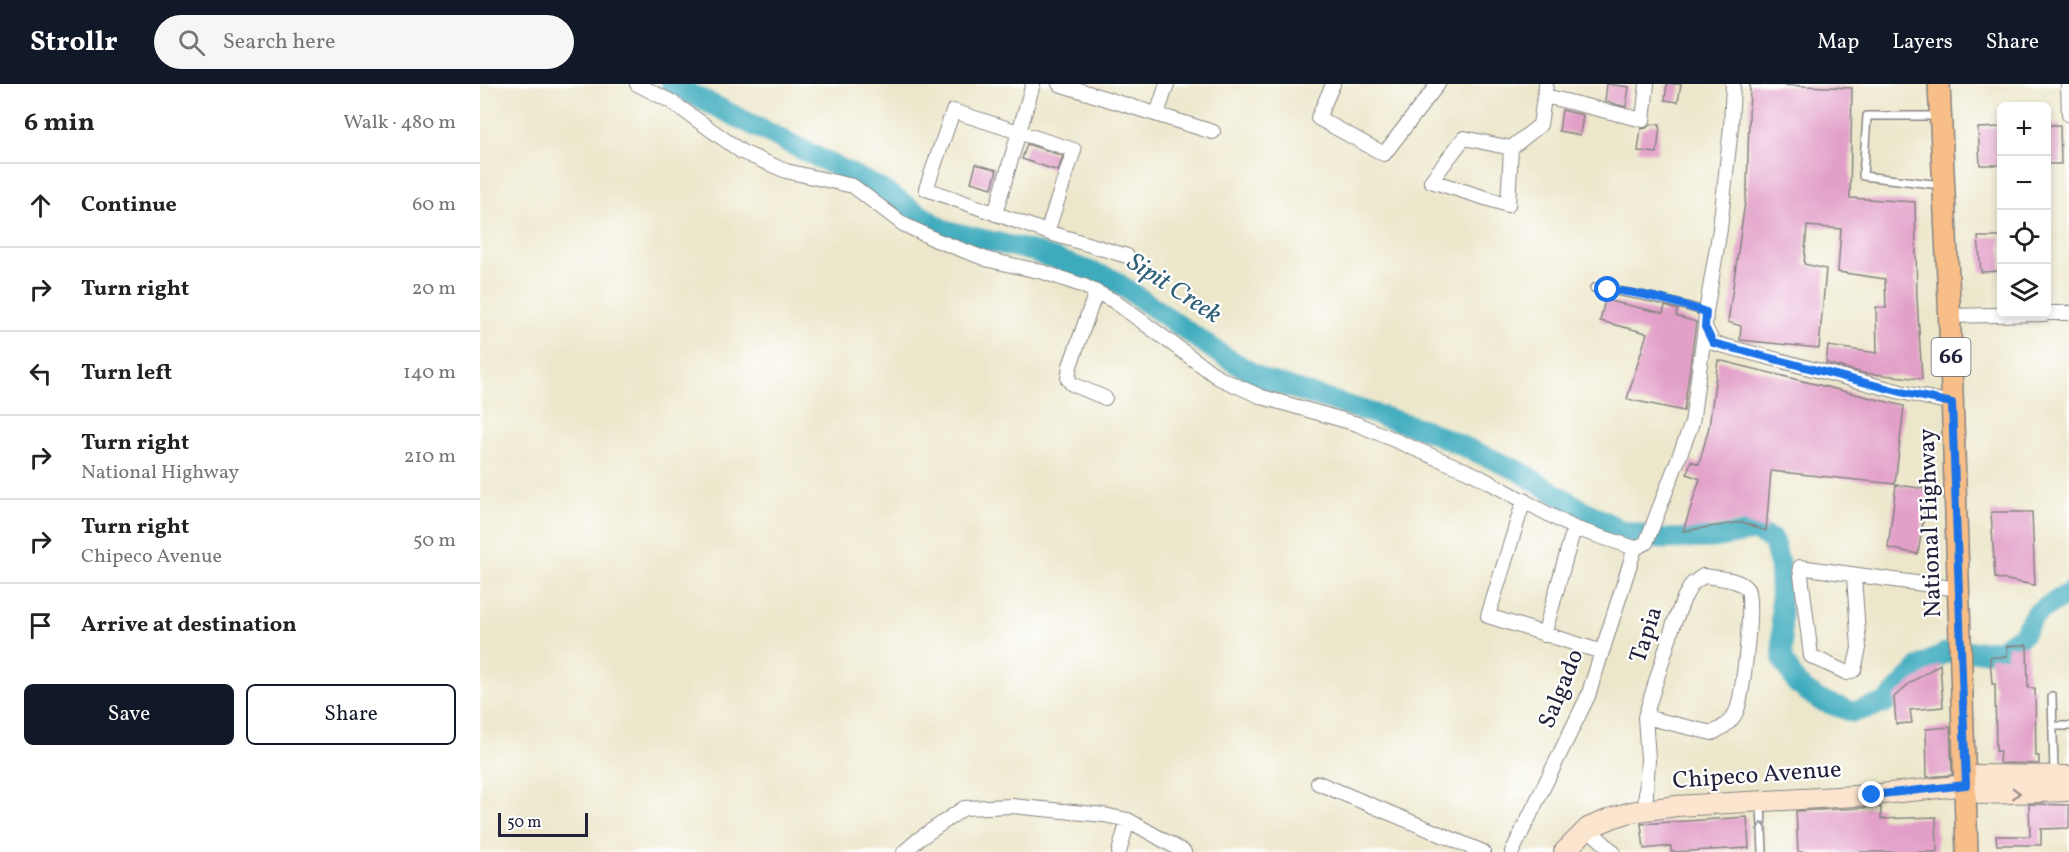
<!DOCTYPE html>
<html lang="en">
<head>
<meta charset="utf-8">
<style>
	:root { --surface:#fff; --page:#f6f6f6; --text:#222; --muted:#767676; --line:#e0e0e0; --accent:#111827 }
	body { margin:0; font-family:Vollkorn,serif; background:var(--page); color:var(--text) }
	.controls { position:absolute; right:18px; top:18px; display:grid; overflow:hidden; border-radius:9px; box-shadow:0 3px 9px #0003 }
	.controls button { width:54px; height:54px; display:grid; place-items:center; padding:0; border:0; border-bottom:2px solid var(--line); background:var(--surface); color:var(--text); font:30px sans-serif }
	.scale { position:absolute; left:18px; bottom:15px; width:90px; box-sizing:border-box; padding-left:6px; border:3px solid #22223b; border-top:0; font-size:16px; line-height:21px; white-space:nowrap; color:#22223b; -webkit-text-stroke:4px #fff; paint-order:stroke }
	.stop { position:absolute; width:18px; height:18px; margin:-14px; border:4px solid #1a73e8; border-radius:50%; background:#fff }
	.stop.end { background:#1a73e8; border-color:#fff; box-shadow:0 2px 6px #0008 }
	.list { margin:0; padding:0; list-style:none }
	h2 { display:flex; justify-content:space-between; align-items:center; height:78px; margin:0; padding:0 24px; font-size:26px }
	h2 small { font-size:20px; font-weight:400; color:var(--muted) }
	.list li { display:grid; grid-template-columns:39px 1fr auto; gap:18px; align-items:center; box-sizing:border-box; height:84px; padding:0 24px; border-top:2px solid var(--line) }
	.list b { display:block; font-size:22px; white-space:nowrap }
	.list p { margin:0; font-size:20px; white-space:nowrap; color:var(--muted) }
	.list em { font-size:20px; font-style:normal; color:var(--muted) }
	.actions { display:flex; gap:12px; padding:18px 24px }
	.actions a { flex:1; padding:14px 0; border:2px solid var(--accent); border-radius:9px; text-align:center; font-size:21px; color:var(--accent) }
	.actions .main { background:var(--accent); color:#fff }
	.icon { flex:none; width:33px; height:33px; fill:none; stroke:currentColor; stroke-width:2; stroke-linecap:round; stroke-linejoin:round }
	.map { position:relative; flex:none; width:1589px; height:768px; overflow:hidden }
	header { display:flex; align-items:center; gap:36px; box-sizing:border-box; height:84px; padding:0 30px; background:var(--accent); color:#fff }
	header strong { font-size:28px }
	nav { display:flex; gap:33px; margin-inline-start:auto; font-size:21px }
	.search { width:420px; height:54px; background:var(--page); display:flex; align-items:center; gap:15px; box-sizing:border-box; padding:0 21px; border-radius:33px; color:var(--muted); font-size:22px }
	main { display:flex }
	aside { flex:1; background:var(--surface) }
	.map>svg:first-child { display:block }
</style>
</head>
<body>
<header>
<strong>Strollr</strong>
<div class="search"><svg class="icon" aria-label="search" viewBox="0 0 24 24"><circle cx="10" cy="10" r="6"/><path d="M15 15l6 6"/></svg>Search here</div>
<nav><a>Map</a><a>Layers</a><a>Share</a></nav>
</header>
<main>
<aside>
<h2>6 min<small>Walk · 480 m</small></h2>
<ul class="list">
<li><svg class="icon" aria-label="ahead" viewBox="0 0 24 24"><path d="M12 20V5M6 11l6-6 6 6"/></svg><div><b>Continue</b></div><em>60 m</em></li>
<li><svg class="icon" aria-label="right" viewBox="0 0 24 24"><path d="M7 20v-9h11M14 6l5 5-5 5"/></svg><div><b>Turn right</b></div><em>20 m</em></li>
<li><svg class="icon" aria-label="left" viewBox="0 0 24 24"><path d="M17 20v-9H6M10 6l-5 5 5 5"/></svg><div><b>Turn left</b></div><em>140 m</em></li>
<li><svg class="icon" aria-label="right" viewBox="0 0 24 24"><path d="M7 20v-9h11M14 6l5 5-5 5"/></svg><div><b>Turn right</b><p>National Highway</p></div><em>210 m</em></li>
<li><svg class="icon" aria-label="right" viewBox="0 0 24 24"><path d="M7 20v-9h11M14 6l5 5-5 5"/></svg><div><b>Turn right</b><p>Chipeco Avenue</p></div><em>50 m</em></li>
<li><svg class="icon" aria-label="arrive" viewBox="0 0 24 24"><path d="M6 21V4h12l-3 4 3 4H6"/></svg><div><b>Arrive at destination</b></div></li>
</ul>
<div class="actions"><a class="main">Save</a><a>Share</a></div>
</aside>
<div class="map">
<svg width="1589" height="768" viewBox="0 0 1589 768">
	<rect width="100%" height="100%" fill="#fff"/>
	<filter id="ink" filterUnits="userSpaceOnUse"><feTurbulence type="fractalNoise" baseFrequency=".0167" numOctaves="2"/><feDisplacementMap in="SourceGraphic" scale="12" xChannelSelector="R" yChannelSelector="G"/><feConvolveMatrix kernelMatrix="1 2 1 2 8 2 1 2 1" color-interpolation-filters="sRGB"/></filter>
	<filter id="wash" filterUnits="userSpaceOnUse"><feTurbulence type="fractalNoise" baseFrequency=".008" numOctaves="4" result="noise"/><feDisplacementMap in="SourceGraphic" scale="24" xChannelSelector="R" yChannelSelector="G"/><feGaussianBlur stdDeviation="1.35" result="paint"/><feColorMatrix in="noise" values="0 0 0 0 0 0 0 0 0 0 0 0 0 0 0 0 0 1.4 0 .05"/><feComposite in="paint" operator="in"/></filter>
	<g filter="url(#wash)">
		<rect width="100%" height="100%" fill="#ece7ca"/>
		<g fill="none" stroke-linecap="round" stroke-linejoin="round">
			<!-- river -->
			<path stroke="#3eabbd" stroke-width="21" d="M191,0L401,105L464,146L552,167L632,195L736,267L782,295L946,346L1037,386L1099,424L1141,446L1181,455L1234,454L1274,447L1293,456L1299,478L1303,576L1317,600L1339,616L1373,628L1406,619L1439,583L1465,569L1519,566L1542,551L1555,530L1589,509"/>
		</g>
		<g id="blocks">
			<!-- building -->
			<path fill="#e29fc8" d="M1127,0L1149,3L1146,23L1125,17Z
				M1187,0H1201L1198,18L1185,16Z
				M1270,0L1372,4L1370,114L1435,118L1437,214L1442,295L1383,289L1346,279L1348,262L1397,269L1396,223L1406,224L1405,195L1358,188L1361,145L1327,142L1324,180L1346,185L1339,264L1260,256L1261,242L1248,238L1267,104Z
				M1082,26L1103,31L1100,51L1079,47Z
				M1171,40L1180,41L1177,69L1158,67L1161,45L1166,44Z
				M1566,41H1580L1581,80H1566Z
				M1521,43V81H1500L1498,44Z
				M547,60L583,72L578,87L542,75Z
				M496,80L517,86L512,104L491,98Z
				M1498,153H1521V187L1501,188Z
				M1125,216L1183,229L1185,222L1198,226L1196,232L1216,238L1204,327L1147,315L1167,249L1120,237Z
				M1238,276L1424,322L1415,400L1291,387L1286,447L1262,438L1203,447L1220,395L1207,390L1211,377L1219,380L1229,343Z
				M1416,401L1448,405L1438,470L1408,464Z
				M1511,428H1552L1555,501L1515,494Z
				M1547,561L1548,604H1555L1556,672H1559V680L1519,679L1520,667H1516L1515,600H1512L1510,573H1527V562Z
				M1460,580L1463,623L1430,626L1432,639L1416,640L1414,613L1430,599Z
				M1470,643L1472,691L1447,693L1446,645Z
				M1549,720L1589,721V744L1561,745V761H1517L1516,752H1550Z
				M1401,723V735L1456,733L1457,768H1318L1316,727Z
				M1267,733L1269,764L1191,768V762L1164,765L1161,740Z"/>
		</g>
	</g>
	<g filter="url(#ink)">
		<use href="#blocks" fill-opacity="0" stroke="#878482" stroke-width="1.5"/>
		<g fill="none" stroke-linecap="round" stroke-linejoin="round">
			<!-- lane casing -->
			<g stroke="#878482" stroke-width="10">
				<path id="lane" d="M1457,32H1387L1383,92L1461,101
					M1114,204C1153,209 1189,216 1226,228
					M1572,612L1574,689
					M1573,642H1589
					M1281,720L1283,768"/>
			</g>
			<!-- street casing -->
			<g stroke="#878482" stroke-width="16">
				<path id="street" d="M157,0L192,18L262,68L306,87L373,102L423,140L456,156L509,176L563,188L604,202L634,217L739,294L782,313L877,340L994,390L1094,444L1155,464
					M579,0L733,48
					M853,0L838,34L904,70L958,0
					M1253,0L1251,43L1240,145L1226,228L1225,243L1233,259L1421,308L1472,319
					M1588,0L1589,31
					M1065,12L1163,36L1167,0
					M677,30L687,0
					M1031,64L984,54L951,97L1028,121L1031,64L1060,41L1066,0
					M515,130L553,0
					M567,148L594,66L473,27L446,105L567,148L647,172
					M616,208L590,282L588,295L592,300L625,314
					M1566,229H1589
					M1469,232L1565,230
					M1044,416L1008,532L1122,568
					M1374,492L1379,564L1374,586L1367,589L1331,572L1320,483L1479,505
					M1064,551L1094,444
					M838,699L1003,768
					M1165,727L1168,675L1165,633L1194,539L1204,514L1212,500L1223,492C1235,494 1259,494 1267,505C1274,515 1263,615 1256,628C1251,639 1242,644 1232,649L1165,633
					M1108,744L1133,768
					M424,768L439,755L484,724L532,722L624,731L648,736L704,768
					M639,768L648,736
					M1032,768L1108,612L1155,464L1166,459L1212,339L1225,243"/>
			</g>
			<!-- secondary casing -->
			<g stroke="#878482" stroke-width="22">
				<path id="secondary" d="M1487,701L1502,710L1589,707
					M1084,768L1108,744L1132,734L1151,728L1196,722L1392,711L1487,701L1500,691L1589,692"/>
			</g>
			<!-- primary casing -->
			<g stroke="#878482" stroke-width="24">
				<path id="primary" d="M1459,0L1469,216L1487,768"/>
			</g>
			<!-- lane -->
			<use href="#lane" stroke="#fff" stroke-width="7"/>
			<!-- street -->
			<use href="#street" stroke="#fff" stroke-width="14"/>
			<!-- secondary -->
			<use href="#secondary" stroke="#fce5cf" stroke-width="20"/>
			<!-- primary -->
			<use href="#primary" stroke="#f7be87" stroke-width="21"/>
		</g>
		<!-- one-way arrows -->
		<defs><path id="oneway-chevron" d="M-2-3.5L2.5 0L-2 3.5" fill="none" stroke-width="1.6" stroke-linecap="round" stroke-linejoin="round" transform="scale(1.5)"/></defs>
		<use stroke="#9a8d8c" href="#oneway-chevron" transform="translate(1536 709) rotate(-2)"/>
		<use stroke="#9c9ca7" href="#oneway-chevron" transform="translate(1282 742) rotate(-93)"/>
	</g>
	<g fill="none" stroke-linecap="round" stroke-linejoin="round" filter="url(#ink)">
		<!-- route -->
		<path stroke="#1a73e8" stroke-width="8" d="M1128,206C1162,208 1194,218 1226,228L1225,243L1233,259L1421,308L1472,319L1486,701L1392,711"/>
	</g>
	<g text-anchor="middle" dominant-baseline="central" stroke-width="4.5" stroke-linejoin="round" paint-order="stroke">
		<!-- shield labels -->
		<rect fill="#fff" stroke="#646476" stroke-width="1.5" x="1451.5" y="254" width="39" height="38" rx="4.5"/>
		<g font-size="22" font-weight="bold" fill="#22223b">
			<text x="1471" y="273">66</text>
		</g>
		<!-- street labels -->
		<g font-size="24" fill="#22223b" stroke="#fff">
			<text transform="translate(1451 439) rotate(-92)">National Highway</text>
			<text transform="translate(1167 551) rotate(-72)">Tapia</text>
			<text transform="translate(1082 605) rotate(-68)">Salgado</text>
			<text transform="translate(1277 692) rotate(-4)">Chipeco Avenue</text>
		</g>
		<!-- water labels -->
		<g font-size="26" font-style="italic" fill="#2f6076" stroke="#fff">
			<text transform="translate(694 205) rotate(33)">Sipit Creek</text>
		</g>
	</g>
</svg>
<div class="controls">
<button>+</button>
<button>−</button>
<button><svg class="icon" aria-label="locate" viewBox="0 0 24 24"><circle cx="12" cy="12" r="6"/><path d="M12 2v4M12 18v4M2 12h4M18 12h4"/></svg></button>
<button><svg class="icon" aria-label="layers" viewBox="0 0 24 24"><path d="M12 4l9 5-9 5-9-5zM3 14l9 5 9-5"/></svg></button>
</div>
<div class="scale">50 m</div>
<div class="stop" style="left:1128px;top:206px"></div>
<div class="stop end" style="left:1392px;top:711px"></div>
</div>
</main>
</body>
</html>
